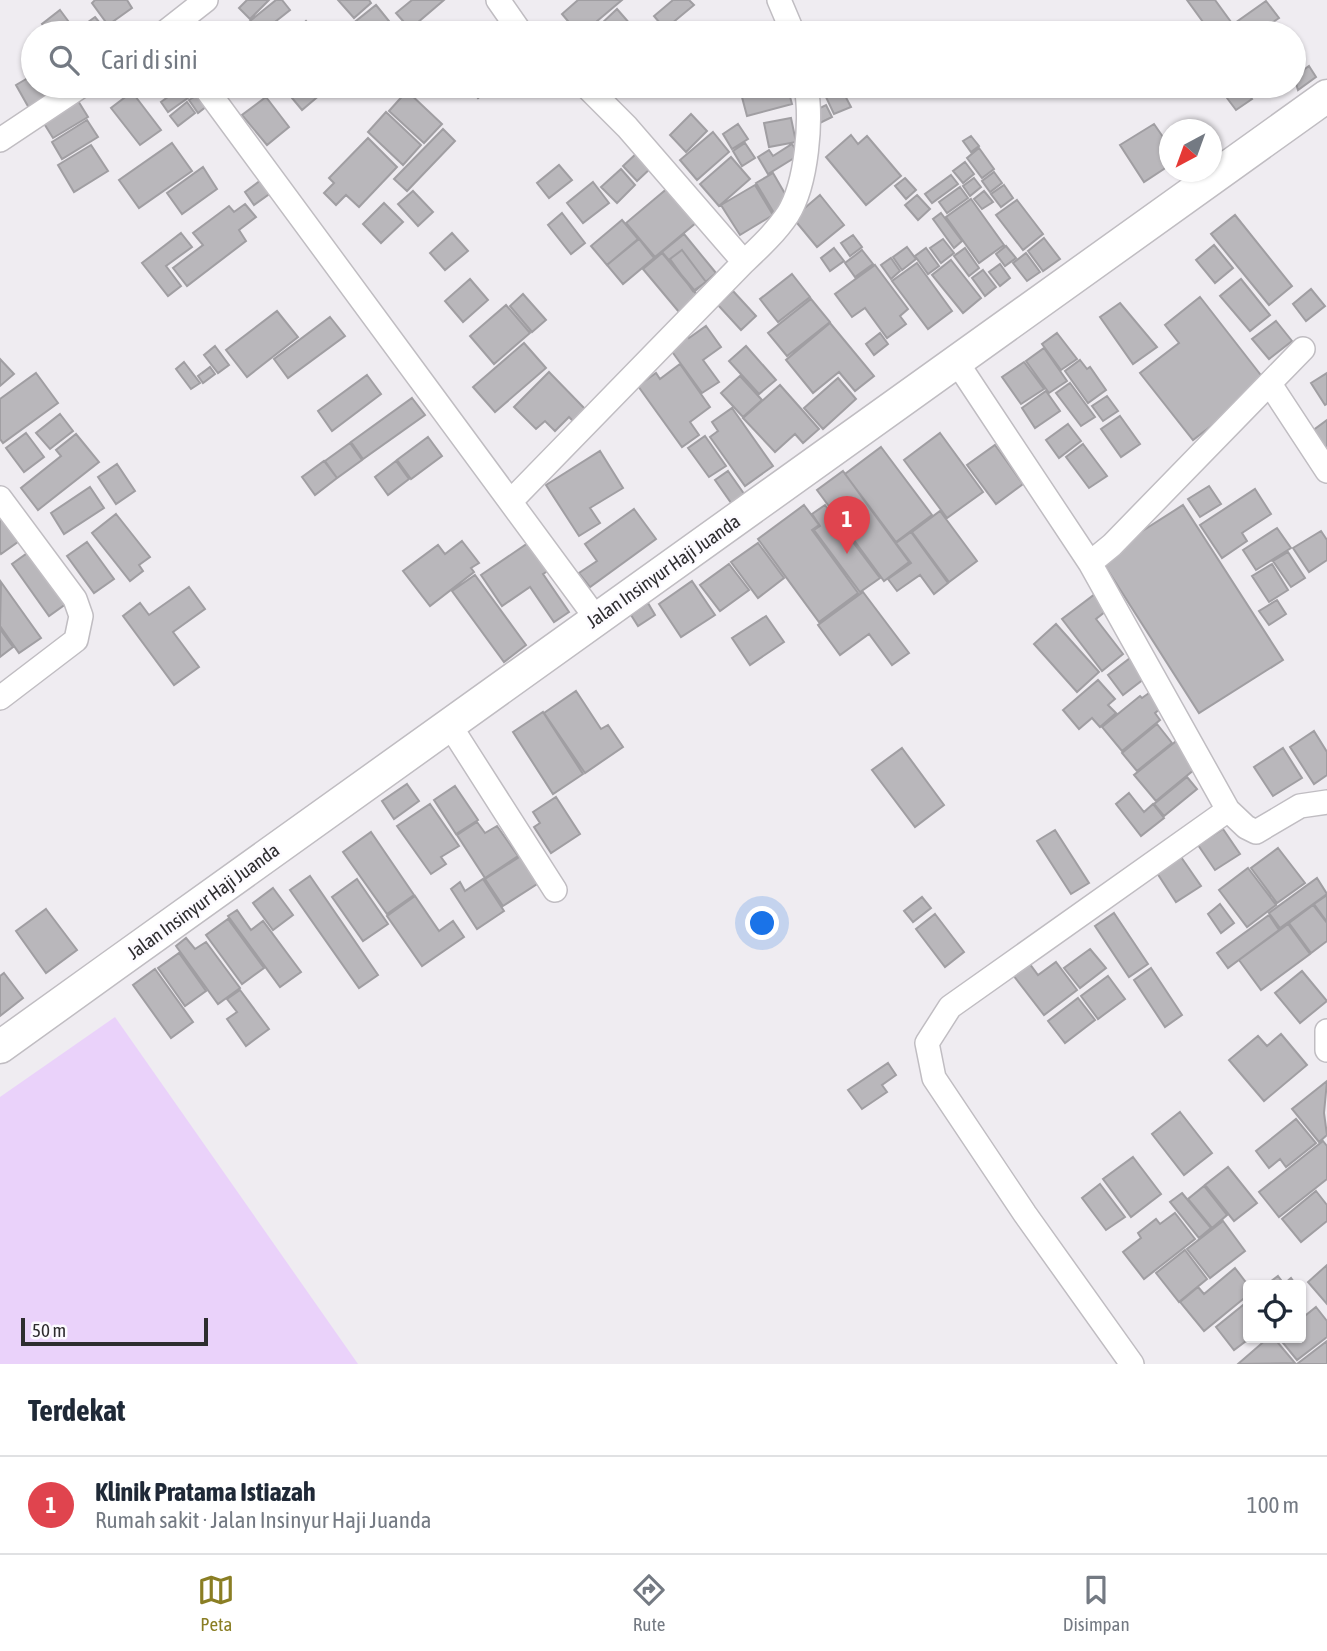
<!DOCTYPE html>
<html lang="id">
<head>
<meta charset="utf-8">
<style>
	:root { --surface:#fff; --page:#f6f6f7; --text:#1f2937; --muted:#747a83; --line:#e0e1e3; --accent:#8a7e24 }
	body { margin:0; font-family:"Asap Condensed",sans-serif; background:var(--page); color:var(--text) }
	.controls { position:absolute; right:21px; bottom:21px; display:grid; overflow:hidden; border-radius:7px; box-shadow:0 2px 5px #0004 }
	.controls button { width:63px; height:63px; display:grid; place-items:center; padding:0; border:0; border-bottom:2px solid var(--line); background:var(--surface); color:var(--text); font:35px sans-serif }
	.compass { position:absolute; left:1159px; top:119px; width:63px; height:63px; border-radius:50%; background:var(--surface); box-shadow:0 2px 5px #0004; rotate:221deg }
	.scale { position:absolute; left:21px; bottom:18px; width:187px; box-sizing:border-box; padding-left:7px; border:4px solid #2e2d2f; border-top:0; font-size:19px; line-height:24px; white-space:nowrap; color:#2e2d2f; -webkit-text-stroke:5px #fcfaff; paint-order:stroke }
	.you { position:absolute; left:763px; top:924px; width:24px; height:24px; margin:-18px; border:5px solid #fff; border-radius:50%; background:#1a73e8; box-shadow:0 0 0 10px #1a73e833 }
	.badge { display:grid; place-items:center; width:46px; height:46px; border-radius:50%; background:var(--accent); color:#fff; font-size:23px; font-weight:700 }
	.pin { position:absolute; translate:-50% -58px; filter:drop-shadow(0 2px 4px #0008) }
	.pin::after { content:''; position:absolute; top:37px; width:24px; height:21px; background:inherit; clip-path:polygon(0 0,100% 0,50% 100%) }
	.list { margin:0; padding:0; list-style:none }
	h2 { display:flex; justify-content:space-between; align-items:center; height:91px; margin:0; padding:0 28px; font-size:30px }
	h2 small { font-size:23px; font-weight:400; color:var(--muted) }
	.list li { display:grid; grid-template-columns:46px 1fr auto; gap:21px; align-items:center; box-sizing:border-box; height:98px; padding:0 28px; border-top:2px solid var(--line) }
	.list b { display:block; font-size:26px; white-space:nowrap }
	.list p { margin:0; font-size:23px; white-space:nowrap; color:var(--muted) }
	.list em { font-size:23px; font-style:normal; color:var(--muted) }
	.icon { flex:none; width:38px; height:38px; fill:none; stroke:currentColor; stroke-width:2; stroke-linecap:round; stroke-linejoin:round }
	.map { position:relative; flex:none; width:1327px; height:1364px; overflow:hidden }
	.search { position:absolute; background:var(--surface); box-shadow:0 2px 5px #0004; left:21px; right:21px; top:21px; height:77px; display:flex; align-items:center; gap:18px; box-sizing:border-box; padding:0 24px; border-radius:38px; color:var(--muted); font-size:26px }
	.sheet { height:189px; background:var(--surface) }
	nav { display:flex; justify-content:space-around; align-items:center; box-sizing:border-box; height:98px; border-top:2px solid var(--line); background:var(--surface); font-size:19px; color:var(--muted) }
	nav a { display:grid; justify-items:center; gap:4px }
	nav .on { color:var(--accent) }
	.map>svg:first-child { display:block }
</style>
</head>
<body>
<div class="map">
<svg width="1327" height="1364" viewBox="0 0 1327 1364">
	<rect width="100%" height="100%" fill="#efecf1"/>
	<!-- green -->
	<path fill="#ead2fa" d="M115,1017L358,1364H0V1097Z"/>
	<!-- building -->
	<path fill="#b9b7bb" stroke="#a09ea2" stroke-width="2" d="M95,0H127L132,8L108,25L92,3Z
		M247,0H269L250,19L239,8Z
		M276,0H282L290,10L261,33L250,21Z
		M338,0H369L371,3L354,18Z
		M412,0H444L410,29L396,13Z
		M578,0H622L583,33H578L562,14Z
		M673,0H689L694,5L665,29L654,16Z
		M1187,0H1215L1239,33H1211Z
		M1266,1L1279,18L1257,33H1243L1235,23Z
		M376,5L397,31L394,33H358L351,25Z
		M617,9L638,33H609L601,24Z
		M60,10L77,33H49L42,24Z
		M95,17L104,28L90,33L84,25Z
		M306,21L317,33H293Z
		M1309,66L1316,77L1298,90L1294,77Z
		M33,75V86H59L61,89L29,108L16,85Z
		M183,86H195L199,90L168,112L161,102Z
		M282,86H327L328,88L302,110Z
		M468,86H493L478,98Z
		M739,86H787L792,104L747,116Z
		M1235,86H1242L1252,99L1236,110L1224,94Z
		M841,88L851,107L834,114L825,95Z
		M407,91L442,124L424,143L389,111Z
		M132,92L161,130L140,145L111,108Z
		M199,94L207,106L198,113L189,100Z
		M75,96L88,117L53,138L40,117Z
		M266,97L289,127L267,145L242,115Z
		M187,102L195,113L178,126L170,116Z
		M826,105L832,117L816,125L810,113Z
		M386,112L421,145L403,165L368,132Z
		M691,114L707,131L686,152L670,135Z
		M791,118L796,142L769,147L764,123Z
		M87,120L98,137L62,159L52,142Z
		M738,124L748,139L732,149L723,134Z
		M1154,124L1170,147V165L1144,182L1120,145Z
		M443,129L455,141L407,191L394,179Z
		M713,132L729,152L697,180L680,160Z
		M851,135L858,144L867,136L901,176L866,205L826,157Z
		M971,136L979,146L971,152L963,141Z
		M368,138L397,167L359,207L346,195L336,205L324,193L334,183L329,178Z
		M172,143L192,171L139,208L119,180Z
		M745,143L755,158L742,166L733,151Z
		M792,144L799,155L768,174L758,157L769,150L773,156Z
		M91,145L108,171L74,192L58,165Z
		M979,148L994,169L982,178L967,158Z
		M638,152L652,167L637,181L623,166Z
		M731,157L750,179L719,206L700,184Z
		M965,162L974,174L963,183L953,171Z
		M559,165L572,180L549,198L537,183Z
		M203,167L217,189L182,214L167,193Z
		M621,169L635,185L617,203L601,187Z
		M994,172L1002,183L990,192L982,181Z
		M773,173L791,204L774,213L756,183Z
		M951,175L958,184L932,203L925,194Z
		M265,177L275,190L254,205L245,192Z
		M905,178L916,190L906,199L895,186Z
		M974,178L981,187L970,196L963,186Z
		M593,182L609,203L583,223L567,203Z
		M755,185L773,215L740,235L721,205Z
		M1004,185L1013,198L1001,207L991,194Z
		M669,187L697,222L655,257L626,223Z
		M960,187L968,198L947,213L939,202Z
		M413,191L433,212L418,226L398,204Z
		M984,191L993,202L982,209L974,199Z
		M820,195L844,225L817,247L793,218Z
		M917,195L930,209L918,220L905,205Z
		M971,199L1004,245L979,263L946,217Z
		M1017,200L1043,234L1023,250L996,215Z
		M384,203L403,222L381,243L363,224Z
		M245,204L256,217L239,230L246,241L187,286L173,268L203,245L193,233L229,206L234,212Z
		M562,213L585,243L571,254L548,225Z
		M941,213L962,241L954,248L933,219Z
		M1235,215L1292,286L1269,305L1211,234Z
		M622,220L638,239L607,265L591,246Z
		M181,233L192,247L166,266L181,286L168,296L142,263Z
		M452,233L468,251L445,270L430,253Z
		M684,234L716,273L695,291L662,252Z
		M853,235L862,247L850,256L841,243Z
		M1044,238L1060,259L1043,271L1028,251Z
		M639,239L654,258L623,284L607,265Z
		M943,239L954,253L941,263L930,248Z
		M1214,245L1233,268L1215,283L1196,260Z
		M1006,246L1016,258L1005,266L996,254Z
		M907,247L916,259L902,270L893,257Z
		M834,248L844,261L830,271L821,258Z
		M926,248L939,266L928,274L915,256Z
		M965,248L979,268L969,276L954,256Z
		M682,250L706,282L693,291L670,259Z
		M862,250L873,264L855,277L845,263Z
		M662,253L698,296L679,312L643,269Z
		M1026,253L1040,272L1027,281L1013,263Z
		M891,258L900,271L891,279L881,265Z
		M951,260L981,298L963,313L932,275Z
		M917,263L952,311L928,329L892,281Z
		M1000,264L1010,278L1000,286L989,272Z
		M875,265L908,309L900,316L906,324L887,338L865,308L852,317L835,294Z
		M983,270L996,287L985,296L972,278Z
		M792,274L810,297L778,322L760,299Z
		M470,279L488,300L463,322L445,301Z
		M1241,279L1270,315L1250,331L1220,296Z
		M1311,289L1325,306L1306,321L1293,304Z
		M733,291L756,316L741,330L718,305Z
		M523,294L546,320L532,332L510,306Z
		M1200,297L1267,383L1193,440L1140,373L1179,343L1165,325Z
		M811,299L830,322L787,356L768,333Z
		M1120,303L1157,347L1133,364L1100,317Z
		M506,305L530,333L494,364L470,336Z
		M277,311L298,337L247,377L226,350Z
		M330,317L345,336L288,378L274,359Z
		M1276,321L1292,341L1269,359L1252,339Z
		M830,323L874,376L855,391L839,372L813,393L786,360Z
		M706,326L721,347L703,360L719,382L702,393L668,346L686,333L689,338Z
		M880,333L888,344L874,355L866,344Z
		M1057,333L1077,359L1061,370L1042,344Z
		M524,343L546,368L495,412L473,387Z
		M215,346L229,365L218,373L204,355Z
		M746,346L776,380L759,394L729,361Z
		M1044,348L1067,381L1049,393L1026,361Z
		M0,359L14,374L0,386Z
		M1080,360L1087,369L1090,367L1106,390L1088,403L1065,371Z
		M184,362L200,383L191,389L176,369Z
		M1024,362L1044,389L1021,404L1002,377Z
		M680,364L710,407L690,422L699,435L682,447L638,386L656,373L660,379Z
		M210,367L215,374L203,383L198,376Z
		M549,372L587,411L575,423L569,417L555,431L545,421L536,429L514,407Z
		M36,373L58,403L3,443L0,439V399Z
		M1327,373V404L1325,405L1311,383Z
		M367,375L381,394L332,431L318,411Z
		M740,376L762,400L743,417L721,393Z
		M838,378L856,399L823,429L804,408Z
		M1070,383L1095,417L1081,426L1056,393Z
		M780,385L819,429L803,443L795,434L775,452L743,418Z
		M1046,391L1060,411L1035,428L1022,408Z
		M1107,396L1118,411L1103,421L1092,406Z
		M412,398L425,415L363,459L351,442Z
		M732,408L773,466L745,486L710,437L718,431L712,422Z
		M60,414L73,431L50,449L36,433Z
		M1120,416L1140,444L1121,457L1101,429Z
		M1327,420V460L1308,434Z
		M1068,424L1081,441L1059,458L1046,440Z
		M26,433L44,457L24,472L6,448Z
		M940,433L983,492L947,518L904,460Z
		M76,434L99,462L38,510L21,488L61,456L56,450Z
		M705,436L726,466L709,477L688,448Z
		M428,437L442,456L411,479L397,460Z
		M350,443L362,460L337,478L325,461Z
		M1083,444L1107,476L1089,488L1066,457Z
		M995,445L1023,484L996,504L967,465Z
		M881,447L932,515L896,542L845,474Z
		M600,451L623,488L590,508L600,523L579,536L546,485Z
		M324,461L337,478L315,495L302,477Z
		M396,461L409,479L388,495L375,477Z
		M117,464L135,491L116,504L98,477Z
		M728,471L747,498L734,507L715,480Z
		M843,471L909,562L884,581L817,490Z
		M1209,486L1221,504L1200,517L1188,499Z
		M90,487L104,508L64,534L51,513Z
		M1255,489L1271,514L1242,533L1247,541L1222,558L1200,525Z
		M804,505L819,525L812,530L858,593L819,622L758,539Z
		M825,505L880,578L860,592L814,530L820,526L812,514Z
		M1183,505L1283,660L1199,713L1100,558Z
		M0,508L22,539L1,554L0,552Z
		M634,509L656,539L590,587L579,573L597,561L585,544Z
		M940,511L977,561L949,582L912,532Z
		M116,514L150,557L139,565L143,571L130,581L92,533Z
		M1277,528L1291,548L1256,570L1243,550Z
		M1321,531L1327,540V560L1309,572L1293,548Z
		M911,532L948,583L934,594L920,575L897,591L888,579L911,563L896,543Z
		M534,539L554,567L543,574L569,612L554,622L530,587L502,606L481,575Z
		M462,541L479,563L471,568L474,572L430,606L403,571L438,545L445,554Z
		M87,542L114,579L94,593L67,556Z
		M758,543L784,578L758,598L731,562Z
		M33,549L70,601L49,616L12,564Z
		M1288,552L1305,578L1291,587L1273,561Z
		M729,564L749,590L720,611L700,585Z
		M1272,564L1288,590L1269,602L1252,576Z
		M475,575L526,645L504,662L452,591Z
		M692,581L715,615L681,637L659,604Z
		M1,582L41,638L19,653L0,626Z
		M189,587L205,609L173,632L199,667L174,685L123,616L140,603L149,615Z
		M1099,591L1111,607L1096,619L1123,654L1102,671L1062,619Z
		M863,592L909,653L892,665L869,634L840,655L818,625Z
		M1277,600L1286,614L1269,625L1259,611Z
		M648,603L655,615L638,626L631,615Z
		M766,616L784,642L750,665L732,638Z
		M1056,624L1099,672L1077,692L1034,644Z
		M0,629L13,647L0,657Z
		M1134,655L1149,675L1123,695L1108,675Z
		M1098,680L1115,699L1108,705L1116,713L1100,727L1092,718L1079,729L1063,710Z
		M576,691L601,729L608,725L623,747L585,773L544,713Z
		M1149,693L1161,708L1155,713L1160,720L1122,751L1102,727L1140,696L1142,698Z
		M543,712L583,774L553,794L513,732Z
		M1157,724L1172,743L1137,771L1122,753Z
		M1314,731L1327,752V775L1314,784L1290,747Z
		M1180,738L1201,764L1156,801L1134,775Z
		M902,748L944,805L915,827L872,770Z
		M1283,748L1302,778L1273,796L1254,767Z
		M1187,777L1197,789L1164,816L1154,804Z
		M407,784L419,801L394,819L382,801Z
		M455,786L478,820L456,834L434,800Z
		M1129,793L1144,812L1153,804L1164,818L1141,836L1116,804Z
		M556,797L580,834L551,853L534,827L540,823L533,812Z
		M430,804L459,846L441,857L446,864L431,874L397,826Z
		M477,822L485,833L497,826L518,856L485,878L457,835Z
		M1223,829L1240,854L1215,870L1198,845Z
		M1055,830L1089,883L1071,894L1037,841Z
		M371,832L414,895L387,914L343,852Z
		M1278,848L1305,883L1277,903L1251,868Z
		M527,852L545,879L503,906L485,879Z
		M1181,857L1201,886L1176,902L1157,873Z
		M1248,868L1276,905L1247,927L1219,890Z
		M310,876L378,975L359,988L290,890Z
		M1317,878L1327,894L1280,928L1269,913Z
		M357,879L388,924L363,941L332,897Z
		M483,879L504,911L477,929L451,889L460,882L465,891Z
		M273,888L293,915L273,930L253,903Z
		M1327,895V922L1314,904Z
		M415,896L439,931L453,921L464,937L422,966L387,916Z
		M922,897L931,908L913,922L904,911Z
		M1220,904L1234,923L1221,933L1208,914Z
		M1313,905L1327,923V941L1311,953L1289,923Z
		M46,909L77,950L46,973L16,931Z
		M237,910L251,930L263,921L301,972L280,987L228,916Z
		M1114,913L1148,964L1129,977L1095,926Z
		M935,914L964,952L945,967L916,929Z
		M1269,915L1279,930L1228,968L1217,953Z
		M228,919L264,968L242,984L206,935Z
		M1288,924L1310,954L1261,990L1239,960Z
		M186,938L195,949L206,942L240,988L218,1004L176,946Z
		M1090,949L1106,968L1080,988L1064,968Z
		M179,953L206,991L185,1006L158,968Z
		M1056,962L1077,990L1044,1015L1013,975L1029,963L1038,975Z
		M1151,968L1182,1015L1165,1027L1134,980Z
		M155,969L193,1022L171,1038L133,985Z
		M1302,971L1327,1001L1300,1023L1275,993Z
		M4,973L23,998L0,1016V976Z
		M1108,976L1125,999L1098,1019L1081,996Z
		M240,990L269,1029L246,1046L227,1019L237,1012L227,999Z
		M1078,998L1095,1020L1065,1043L1048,1021Z
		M1281,1034L1307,1065L1264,1101L1229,1060L1258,1036L1267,1046Z
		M888,1063L896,1075L882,1085L887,1092L862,1109L848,1090Z
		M1327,1081L1324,1113L1327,1135L1319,1142L1292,1109Z
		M1180,1112L1212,1153L1184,1175L1152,1134Z
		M1296,1119L1316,1143L1286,1167L1280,1159L1269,1168L1256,1151Z
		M1323,1141L1327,1146V1179L1279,1217L1259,1192Z
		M1133,1157L1161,1194L1131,1217L1103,1179Z
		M1228,1167L1257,1203L1234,1221L1205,1185Z
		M1100,1184L1125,1217L1106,1230L1082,1198Z
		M1204,1186L1227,1215L1212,1228L1188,1199Z
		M1316,1191L1327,1205V1221L1301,1242L1282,1219Z
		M1182,1193L1211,1228L1199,1238L1170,1202Z
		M1175,1213L1195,1239L1144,1279L1123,1252L1141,1238L1138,1233L1156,1219L1160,1224Z
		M1223,1221L1245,1251L1210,1278L1187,1249Z
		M1185,1250L1207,1279L1179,1302L1156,1273Z
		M1327,1265V1304L1308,1282Z
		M1235,1268L1248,1285V1295L1204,1331L1180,1302L1198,1287L1204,1294Z
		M1278,1276L1284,1284L1291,1278L1296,1285H1266Z
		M1248,1301L1250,1338L1234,1350L1216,1327Z
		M1316,1307L1327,1321V1337L1297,1360L1279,1338H1301V1319Z
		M1268,1338H1274L1295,1363L1238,1364Z
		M1327,1341V1364H1297Z"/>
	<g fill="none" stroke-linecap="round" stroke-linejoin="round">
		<!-- street casing -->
		<g stroke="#c0bdc2" stroke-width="26">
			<path id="street" d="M498,0L521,33
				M779,0L793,33
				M164,33L206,0
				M204,86L596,618
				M0,140L81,86
				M744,262C760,247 776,232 788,214C807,183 812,120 806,86
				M958,364L1090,563L1228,810L1246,827L1256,832L1300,806L1327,802
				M1270,384L1327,471
				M0,498L75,599L81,616L76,640L0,698
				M511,501L744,262L627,127L586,86
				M1090,563L1112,545L1303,349
				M449,724L555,890
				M1327,1031V1050
				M1132,1364L1025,1214L934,1078L927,1043L950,1007L1228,810"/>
		</g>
		<!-- secondary casing -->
		<g stroke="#c0bdc2" stroke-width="35">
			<path id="secondary" d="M0,1047C442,729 887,415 1327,96"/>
		</g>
		<!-- street -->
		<use href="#street" stroke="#fff" stroke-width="23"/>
		<!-- secondary -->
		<use href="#secondary" stroke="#fff" stroke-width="32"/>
	</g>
	<g text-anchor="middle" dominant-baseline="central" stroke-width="5" stroke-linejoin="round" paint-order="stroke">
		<!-- street labels -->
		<g font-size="19" fill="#2e2d2f" stroke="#fcfaff">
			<text transform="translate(663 571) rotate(-35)">Jalan Insinyur Haji Juanda</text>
			<text transform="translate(203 901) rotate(-36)">Jalan Insinyur Haji Juanda</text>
		</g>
	</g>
</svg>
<div class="controls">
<button><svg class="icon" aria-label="locate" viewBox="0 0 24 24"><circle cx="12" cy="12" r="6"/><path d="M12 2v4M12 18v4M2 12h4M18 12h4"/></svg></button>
</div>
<svg class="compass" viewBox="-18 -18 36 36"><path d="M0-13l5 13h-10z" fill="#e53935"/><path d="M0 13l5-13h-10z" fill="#747a83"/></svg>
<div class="scale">50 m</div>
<div class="you"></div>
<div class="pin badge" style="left:847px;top:554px;background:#e0444e">1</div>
<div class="search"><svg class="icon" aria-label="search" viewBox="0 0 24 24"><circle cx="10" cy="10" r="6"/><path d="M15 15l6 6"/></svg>Cari di sini</div>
</div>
<section class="sheet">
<h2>Terdekat<small></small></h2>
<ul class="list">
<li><span class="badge" style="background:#e0444e">1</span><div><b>Klinik Pratama Istiazah</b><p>Rumah sakit · Jalan Insinyur Haji Juanda</p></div><em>100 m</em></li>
</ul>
</section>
<nav>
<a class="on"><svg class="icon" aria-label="map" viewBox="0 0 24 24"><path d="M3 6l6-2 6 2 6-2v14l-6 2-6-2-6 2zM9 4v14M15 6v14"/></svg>Peta</a>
<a><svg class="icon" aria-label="directions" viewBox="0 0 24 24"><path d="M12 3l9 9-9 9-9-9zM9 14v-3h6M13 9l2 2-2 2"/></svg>Rute</a>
<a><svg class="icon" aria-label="saved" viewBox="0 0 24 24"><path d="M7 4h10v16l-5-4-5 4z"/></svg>Disimpan</a>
</nav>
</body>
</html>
